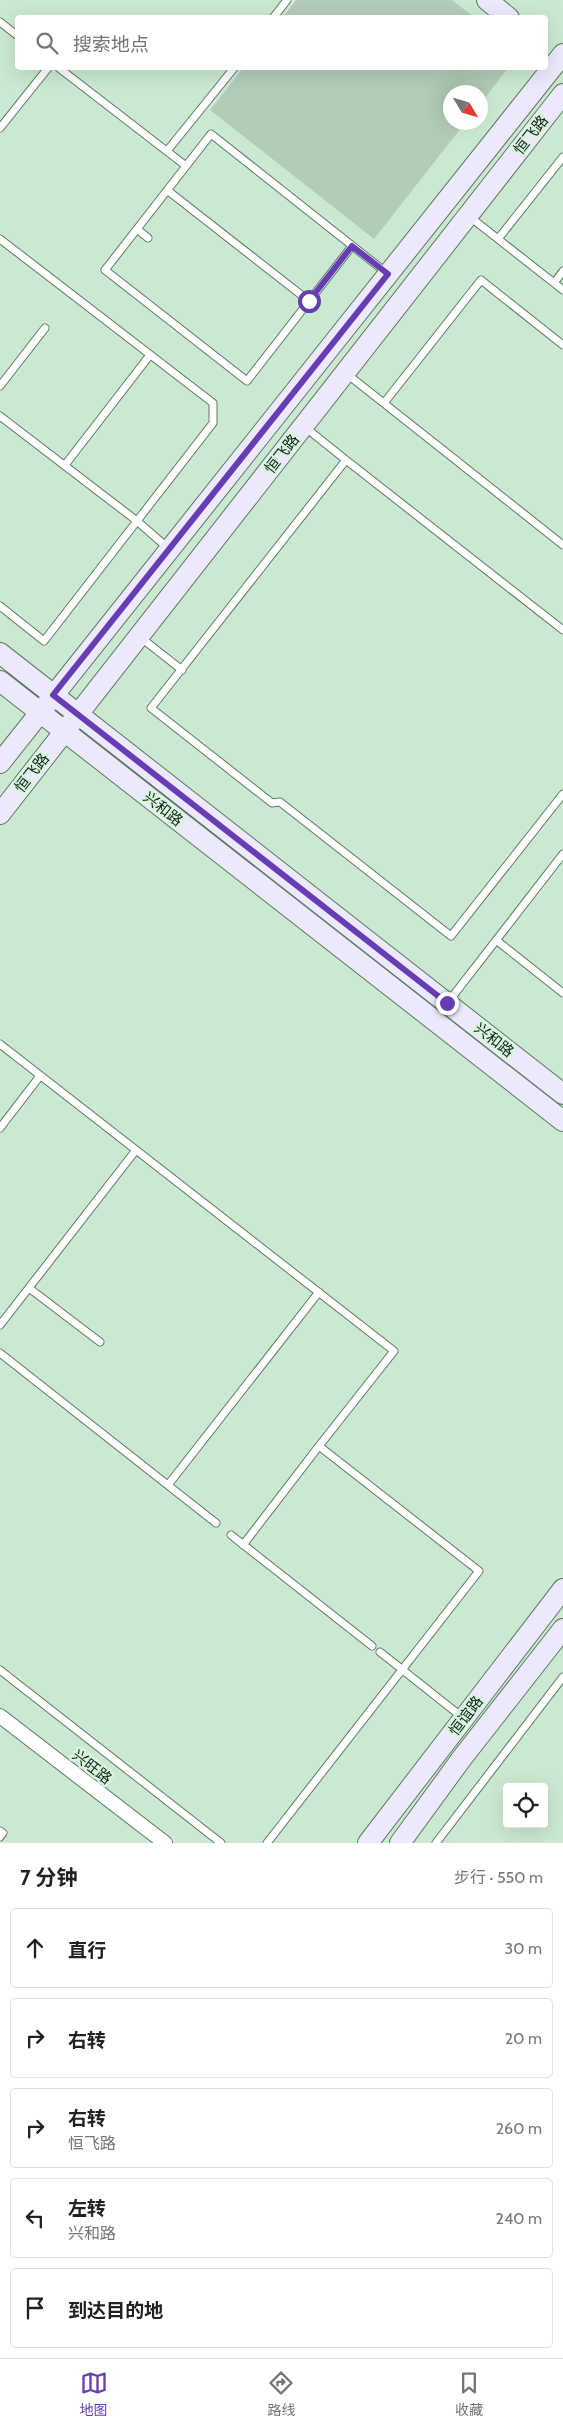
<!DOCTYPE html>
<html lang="zh">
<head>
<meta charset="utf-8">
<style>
	:root { --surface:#fff; --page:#f6f6f6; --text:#202124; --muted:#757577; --line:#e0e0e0; --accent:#673db5 }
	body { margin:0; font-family:Cabin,"Noto Sans SC",sans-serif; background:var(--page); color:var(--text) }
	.controls { position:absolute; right:15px; bottom:15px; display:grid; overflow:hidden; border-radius:5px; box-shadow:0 5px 20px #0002 }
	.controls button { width:45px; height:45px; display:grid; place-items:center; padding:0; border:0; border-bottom:1px solid var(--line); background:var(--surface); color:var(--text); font:25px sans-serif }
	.compass { position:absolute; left:443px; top:85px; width:45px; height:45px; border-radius:50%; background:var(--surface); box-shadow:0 5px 20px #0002; rotate:128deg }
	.stop { position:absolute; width:15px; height:15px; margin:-11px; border:4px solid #673db5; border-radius:50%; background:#fff }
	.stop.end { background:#673db5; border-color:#fff; box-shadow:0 1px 5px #0008 }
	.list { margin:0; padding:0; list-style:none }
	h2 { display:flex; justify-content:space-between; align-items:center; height:65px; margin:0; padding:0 20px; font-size:21px }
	h2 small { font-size:16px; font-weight:400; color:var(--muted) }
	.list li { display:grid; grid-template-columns:32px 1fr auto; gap:15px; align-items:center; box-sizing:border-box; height:80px; margin:0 10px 10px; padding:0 10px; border:1px solid var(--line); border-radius:5px }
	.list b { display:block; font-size:19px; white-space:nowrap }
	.list p { margin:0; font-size:16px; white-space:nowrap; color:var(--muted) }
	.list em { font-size:16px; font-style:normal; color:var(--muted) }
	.icon { flex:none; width:28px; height:28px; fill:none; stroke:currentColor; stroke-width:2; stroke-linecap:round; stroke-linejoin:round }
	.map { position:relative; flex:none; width:563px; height:1843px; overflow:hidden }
	.search { position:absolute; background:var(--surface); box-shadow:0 5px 20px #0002; left:15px; right:15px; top:15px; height:55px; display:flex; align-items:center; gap:12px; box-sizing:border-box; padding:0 18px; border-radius:5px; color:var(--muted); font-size:19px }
	.sheet { height:515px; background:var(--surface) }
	nav { display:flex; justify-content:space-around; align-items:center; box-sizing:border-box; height:70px; border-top:1px solid var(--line); background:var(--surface); font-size:14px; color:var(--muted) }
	nav a { display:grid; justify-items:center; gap:2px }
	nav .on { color:var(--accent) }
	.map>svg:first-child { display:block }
</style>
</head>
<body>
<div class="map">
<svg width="563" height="1843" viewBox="0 0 563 1843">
	<rect width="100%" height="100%" fill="#cbe9d1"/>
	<!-- green -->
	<path fill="#b3ccb8" d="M296,0H452L474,17H283Z
		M243,68H508L481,103L480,92H450V122L465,123L374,239L210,110Z"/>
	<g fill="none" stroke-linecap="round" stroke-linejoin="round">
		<!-- lane casing -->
		<g stroke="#5d7863" stroke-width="9">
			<path id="lane" d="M273,18L287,0
				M0,22L18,36
				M59,68L186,166
				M0,128L48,68
				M167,151L234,68
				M167,190L309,301
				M470,217L563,290
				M137,229L105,270L247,381L352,246
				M148,238L137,229L211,134L388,274
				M0,239L213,403V423L137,521L169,549
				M498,239L563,157
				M554,283L563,271
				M347,374L563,545
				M0,386L45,328
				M384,403L481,280L563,345
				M0,416L137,521L44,641L0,606
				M306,428L346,460
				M65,465L150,355
				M563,630L346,460L151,708L272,803L280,802L451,936L563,794
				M140,637L182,670
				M496,940L563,993
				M449,1001L563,854
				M0,1044L394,1351L319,1446L479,1571L267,1843
				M0,1128L40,1076
				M29,1288L100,1342
				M0,1325L136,1150
				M0,1353L216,1523
				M168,1485L319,1292
				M231,1535L372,1646
				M243,1545L319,1446
				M380,1652L462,1717
				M0,1670L221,1843
				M0,1831L3,1833L0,1837
				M436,1843L563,1677"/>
		</g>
		<!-- street casing -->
		<g stroke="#5d7863" stroke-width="16">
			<path id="street" d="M0,1716L165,1843"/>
		</g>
		<!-- secondary casing -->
		<g stroke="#5d7863" stroke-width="22">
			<path id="secondary" d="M487,0L509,18
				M0,653L563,1094
				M0,681L563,1121
				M0,763L563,54
				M0,814L563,94
				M368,1843L563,1589
				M400,1843L462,1758L563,1629"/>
		</g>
		<!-- lane -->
		<use href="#lane" stroke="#fff" stroke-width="7"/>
		<!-- street -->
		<use href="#street" stroke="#fff" stroke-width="14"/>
		<!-- secondary -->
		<use href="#secondary" stroke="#ede9fd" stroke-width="20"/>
	</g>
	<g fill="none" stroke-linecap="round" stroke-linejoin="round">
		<!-- route -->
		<path stroke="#673db5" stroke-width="6" d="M309,301L352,246L388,274L53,695L447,1003"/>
	</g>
	<g text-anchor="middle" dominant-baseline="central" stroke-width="5" stroke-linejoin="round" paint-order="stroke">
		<!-- street labels -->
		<g font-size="15" fill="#162119" stroke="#d8f6de">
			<text transform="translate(531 135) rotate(-52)">恒飞路</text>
			<text transform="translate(282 454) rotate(-52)">恒飞路</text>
			<text transform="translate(32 773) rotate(-52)">恒飞路</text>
			<text transform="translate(163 809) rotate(38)">兴和路</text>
			<text transform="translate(494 1040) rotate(38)">兴和路</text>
			<text transform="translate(466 1716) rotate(-53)">恒谊路</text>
			<text transform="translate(92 1767) rotate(38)">兴旺路</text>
		</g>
	</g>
</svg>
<div class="controls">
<button><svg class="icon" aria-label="locate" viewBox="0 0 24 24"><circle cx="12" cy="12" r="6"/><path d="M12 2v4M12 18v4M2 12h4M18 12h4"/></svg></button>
</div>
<svg class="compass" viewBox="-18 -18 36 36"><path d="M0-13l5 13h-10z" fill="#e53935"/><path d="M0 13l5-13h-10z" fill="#757577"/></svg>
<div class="stop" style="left:309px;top:301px"></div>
<div class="stop end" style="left:447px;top:1003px"></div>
<div class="search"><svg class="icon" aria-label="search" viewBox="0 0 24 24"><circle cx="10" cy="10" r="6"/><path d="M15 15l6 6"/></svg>搜索地点</div>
</div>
<section class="sheet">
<h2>7 分钟<small>步行 · 550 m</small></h2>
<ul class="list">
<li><svg class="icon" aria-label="ahead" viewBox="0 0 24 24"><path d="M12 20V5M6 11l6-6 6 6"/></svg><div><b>直行</b></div><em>30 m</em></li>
<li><svg class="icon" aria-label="right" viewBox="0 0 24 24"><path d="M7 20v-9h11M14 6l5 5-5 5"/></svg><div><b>右转</b></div><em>20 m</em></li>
<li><svg class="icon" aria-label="right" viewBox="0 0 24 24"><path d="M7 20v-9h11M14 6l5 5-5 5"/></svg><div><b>右转</b><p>恒飞路</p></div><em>260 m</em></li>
<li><svg class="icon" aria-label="left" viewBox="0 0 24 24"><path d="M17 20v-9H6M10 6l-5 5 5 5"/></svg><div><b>左转</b><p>兴和路</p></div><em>240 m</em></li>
<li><svg class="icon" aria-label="arrive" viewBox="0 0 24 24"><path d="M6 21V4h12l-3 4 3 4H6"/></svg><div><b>到达目的地</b></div></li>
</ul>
</section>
<nav>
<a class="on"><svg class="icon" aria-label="map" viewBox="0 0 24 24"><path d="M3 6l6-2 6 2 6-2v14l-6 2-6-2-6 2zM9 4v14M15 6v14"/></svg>地图</a>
<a><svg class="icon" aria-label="directions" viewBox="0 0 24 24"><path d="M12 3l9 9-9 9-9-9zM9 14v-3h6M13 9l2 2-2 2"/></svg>路线</a>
<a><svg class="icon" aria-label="saved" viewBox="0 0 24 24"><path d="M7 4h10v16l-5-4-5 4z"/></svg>收藏</a>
</nav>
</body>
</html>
